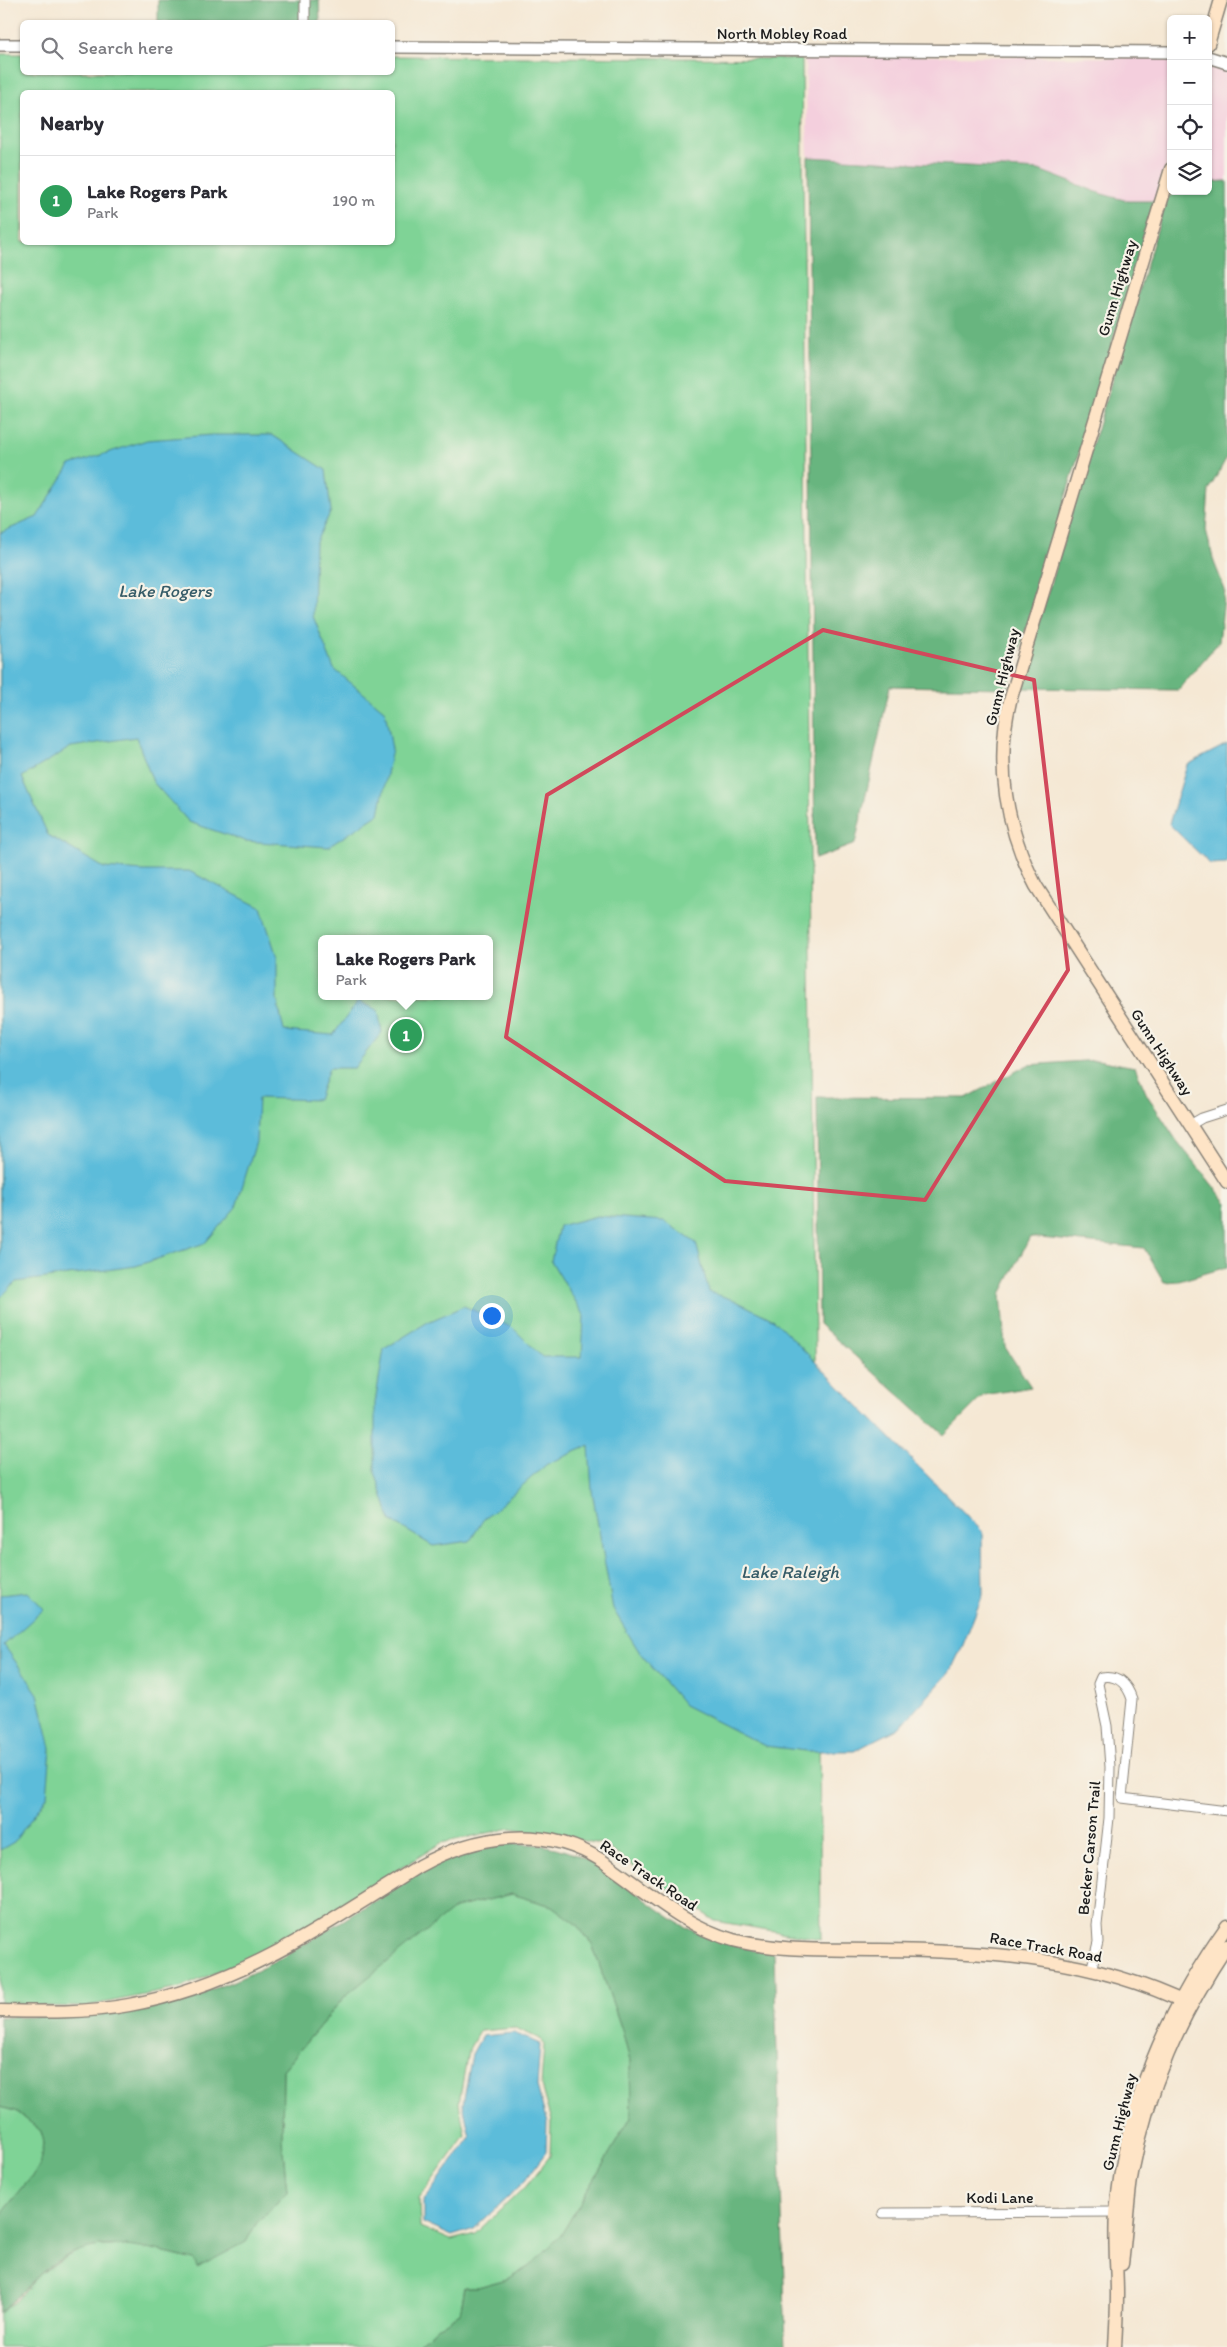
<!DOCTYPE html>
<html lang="en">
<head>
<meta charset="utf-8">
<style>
	:root { --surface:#fff; --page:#f2f2f3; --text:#2b2b33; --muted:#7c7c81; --line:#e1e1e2; --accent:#d1495b }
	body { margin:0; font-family:Itim,sans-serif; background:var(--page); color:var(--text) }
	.controls { position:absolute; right:15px; top:15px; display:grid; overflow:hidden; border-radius:8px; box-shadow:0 1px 4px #0004 }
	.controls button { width:45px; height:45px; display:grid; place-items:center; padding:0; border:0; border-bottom:1px solid var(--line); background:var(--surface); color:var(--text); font:25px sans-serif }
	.you { position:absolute; left:491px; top:1315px; width:18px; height:18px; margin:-12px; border:4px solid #fff; border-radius:50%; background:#1a73e8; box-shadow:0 0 0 8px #1a73e833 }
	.badge { display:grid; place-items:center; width:32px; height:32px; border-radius:50%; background:var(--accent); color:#fff; font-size:16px; font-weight:700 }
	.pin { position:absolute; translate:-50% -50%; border:2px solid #fff; box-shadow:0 1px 5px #0006 }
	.popup { position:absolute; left:318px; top:935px; width:175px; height:65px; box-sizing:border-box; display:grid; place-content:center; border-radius:8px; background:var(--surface); filter:drop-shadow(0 1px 4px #0005); font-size:16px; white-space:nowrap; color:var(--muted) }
	.popup b { font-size:19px; color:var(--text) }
	.popup::after { content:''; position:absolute; left:50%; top:100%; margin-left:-10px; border:10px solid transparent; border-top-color:var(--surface) }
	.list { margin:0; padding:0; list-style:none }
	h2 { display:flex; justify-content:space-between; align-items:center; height:65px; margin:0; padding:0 20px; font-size:21px }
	h2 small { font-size:16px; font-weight:400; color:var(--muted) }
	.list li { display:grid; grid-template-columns:32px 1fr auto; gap:15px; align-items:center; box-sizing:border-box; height:90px; padding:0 20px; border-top:1px solid var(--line) }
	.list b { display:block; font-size:19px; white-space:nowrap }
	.list p { margin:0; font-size:16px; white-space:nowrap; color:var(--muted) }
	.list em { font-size:16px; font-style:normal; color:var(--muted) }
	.icon { flex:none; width:28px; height:28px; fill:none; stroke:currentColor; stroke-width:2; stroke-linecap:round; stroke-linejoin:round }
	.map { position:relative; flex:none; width:1227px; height:2347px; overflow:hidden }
	.search { position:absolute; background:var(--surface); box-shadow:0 1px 4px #0004; left:20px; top:20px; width:375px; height:55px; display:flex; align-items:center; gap:12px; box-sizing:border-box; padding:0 18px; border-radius:8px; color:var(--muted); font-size:19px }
	.panel { position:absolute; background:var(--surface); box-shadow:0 1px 4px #0004; left:20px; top:90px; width:375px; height:155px; border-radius:8px }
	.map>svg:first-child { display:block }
</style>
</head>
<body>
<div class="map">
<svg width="1227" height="2347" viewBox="0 0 1227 2347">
	<rect width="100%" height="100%" fill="#f7f3e8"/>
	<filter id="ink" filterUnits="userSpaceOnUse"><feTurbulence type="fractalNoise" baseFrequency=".02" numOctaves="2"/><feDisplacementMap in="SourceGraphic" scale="10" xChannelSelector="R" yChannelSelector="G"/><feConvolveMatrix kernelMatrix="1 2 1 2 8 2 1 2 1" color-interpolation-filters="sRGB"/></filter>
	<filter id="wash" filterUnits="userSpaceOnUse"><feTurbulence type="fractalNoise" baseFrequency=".0096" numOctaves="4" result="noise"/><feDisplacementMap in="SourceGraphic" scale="20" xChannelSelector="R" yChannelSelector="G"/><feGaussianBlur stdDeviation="1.12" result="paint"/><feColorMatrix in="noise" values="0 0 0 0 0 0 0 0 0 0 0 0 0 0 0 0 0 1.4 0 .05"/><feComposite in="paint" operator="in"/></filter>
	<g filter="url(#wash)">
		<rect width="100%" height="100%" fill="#f5e8d4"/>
		<!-- built -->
		<path fill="#f4cfdd" d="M805,55L1171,58V149L1155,201H1128L1102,194L1039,170L808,157Z
			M1208,64L1227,69V181L1208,182Z"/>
		<!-- green -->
		<path fill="#7fd396" stroke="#4e7859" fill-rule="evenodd" d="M0,54H22V72H392L393,56L802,59L821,1939L715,1921L602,1844L511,1828L441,1843L272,1949L180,1988L83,2007L0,2005ZM22,92H392V242H22ZM322,939H490V996H322Z
			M512,1894L552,1906L576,1924L592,1944L622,2030L630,2061L631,2117L561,2235L533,2263L507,2279L478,2287H465L460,2313L439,2326L416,2347H0V2313L16,2301L39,2275L62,2259L88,2246H136L194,2260L246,2242L256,2224L287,2192L282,2139L283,2070L345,1996L423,1931L455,1908ZM516,2028L542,2040L544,2043L541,2086L551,2121L550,2156L528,2184L475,2234L451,2240L420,2227L419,2199L465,2135L459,2103L468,2051L478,2033L480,2031Z
			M0,2107L16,2111L41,2131L43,2143L39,2168L0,2215Z"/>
		<!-- forest -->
		<path fill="#67b57f" stroke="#42684e" d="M158,0H300V22H158Z
			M310,0H319L320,22H310Z
			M808,157L1039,170L1102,194L1128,201H1155L1008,688L890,686L855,844L815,859Z
			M1227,181V457L1209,490L1206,530L1214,562L1225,590L1219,642L1178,690L1019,688L1167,197L1183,191H1208V182Z
			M1098,1060L1135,1067L1147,1095L1177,1141L1227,1203V1267L1179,1281L1164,1282L1144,1248L1030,1237L1001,1294L1005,1347L1031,1387L984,1395L944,1435L819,1324L817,1097L966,1098L1028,1065Z
			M501,1844C516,1844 531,1843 546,1846C604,1856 643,1905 693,1931C718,1944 746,1948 774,1953L786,2347H416L439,2326L460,2313L465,2287H478L507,2279L533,2263L561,2235L631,2117L630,2061L622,2030L592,1944L576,1924L552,1906L512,1894L455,1908L345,1996L283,2070L282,2139L287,2192L256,2224L246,2242L197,2268L194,2260C136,2246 88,2230 38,2276C25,2288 14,2302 0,2313V2215L39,2168L43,2144L41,2131L16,2111L0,2107V2017C102,2018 190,2009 281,1958C319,1936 356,1912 394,1889C414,1876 434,1862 457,1854C471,1849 486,1847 501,1844Z"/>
		<!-- water -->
		<path fill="#5cbcda" stroke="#3c6c7b" d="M212,435H272L326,470L331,511L315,544L313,616L334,669L385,711L392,749L379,814L328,847L245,841L189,822L153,782L136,737L71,747L22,777L48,835L104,868L144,871H189L261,908L277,957V999L284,1031L333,1035L358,1001L378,1010L382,1032L354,1068H329L318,1100L258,1098L256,1142L236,1207L205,1243L136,1266L16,1282L0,1298V533L37,517L70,465L147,440Z
			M1227,744V863L1210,864L1169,824L1187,765Z
			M597,1216L664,1221L696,1243L709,1292L734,1300L774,1320L982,1531L983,1594L963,1645L950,1672L899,1728L854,1751H807L765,1746L684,1705L640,1653L613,1609L592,1491L589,1446L547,1464L483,1520L470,1541L433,1546L391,1521L375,1472V1403L384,1349L428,1322L464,1306L513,1328L542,1357H582L584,1315L551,1261L559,1226Z
			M28,1592L44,1609L4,1645L38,1694L51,1748L47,1797L14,1842L0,1850V1595Z
			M514,2033L540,2044L537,2086L547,2123L546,2152L525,2181L474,2229L452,2236L423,2223V2202L470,2137L463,2104L472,2054L482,2036Z"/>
	</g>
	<g filter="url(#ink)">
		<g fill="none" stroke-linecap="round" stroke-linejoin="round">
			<!-- minor casing -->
			<g stroke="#888278" stroke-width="11">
				<path id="minor" d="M305,0V22
					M1190,1125L1202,1118L1227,1110
					M1091,1971L1098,1942L1097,1925L1109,1818L1110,1767L1107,1726L1098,1684L1101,1677C1118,1674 1127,1684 1132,1699L1122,1798L1227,1811
					M883,2213L1117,2212"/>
			</g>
			<!-- tertiary casing -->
			<g stroke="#888278" stroke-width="14">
				<path id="tertiary" d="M0,45H22
					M392,47L1171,52
					M1208,57L1227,63"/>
			</g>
			<!-- secondary casing -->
			<g stroke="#888278" stroke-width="15">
				<path id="secondary" d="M1208,44L1221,0
					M1171,169L1010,701C995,764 1006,829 1036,886L1227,1182
					M0,2011C43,2012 87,2013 129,2005C241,1985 324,1925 419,1866C475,1835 544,1824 601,1860C645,1889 681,1925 733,1940C780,1952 831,1949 879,1950C985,1951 1093,1957 1190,2005
					M1122,2264C1126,2233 1127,2203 1132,2173C1148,2088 1179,2018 1227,1946
					M1115,2347C1116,2329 1117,2311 1117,2294C1117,2267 1114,2241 1116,2214C1124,2109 1166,2011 1227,1926"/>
			</g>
			<!-- minor -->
			<use href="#minor" stroke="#fff" stroke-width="9"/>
			<!-- tertiary -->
			<use href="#tertiary" stroke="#fff" stroke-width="11"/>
			<!-- secondary -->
			<use href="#secondary" stroke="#fee4c6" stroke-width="12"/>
		</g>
	</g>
	<!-- marked area -->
	<path fill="none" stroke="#d1495b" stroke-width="4" stroke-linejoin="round" d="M823,630L1034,680L1068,970L925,1200L725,1181L506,1037L547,795Z"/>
	<g text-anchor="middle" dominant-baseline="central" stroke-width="4.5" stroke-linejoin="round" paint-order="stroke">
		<!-- street labels -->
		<g font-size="16" fill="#1c1c1c" stroke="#f7f3e8">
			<text x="782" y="33">North Mobley Road</text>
			<text transform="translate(1117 288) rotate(-73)">Gunn Highway</text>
			<text transform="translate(1002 677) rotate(-76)">Gunn Highway</text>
			<text transform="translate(1162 1052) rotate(57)">Gunn Highway</text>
			<text transform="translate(1089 1848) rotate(-85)">Becker Carson Trail</text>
			<text transform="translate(649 1875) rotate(34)">Race Track Road</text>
			<text transform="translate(1046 1947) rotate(10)">Race Track Road</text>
			<text transform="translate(1119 2122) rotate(-76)">Gunn Highway</text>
			<text x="1000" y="2197">Kodi Lane</text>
		</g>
		<!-- water labels -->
		<g font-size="18" font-style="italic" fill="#365c68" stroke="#f7f3e8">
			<text x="165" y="591">Lake Rogers</text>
			<text x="790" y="1572">Lake Raleigh</text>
		</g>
	</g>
</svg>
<div class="controls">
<button>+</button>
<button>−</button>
<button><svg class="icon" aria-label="locate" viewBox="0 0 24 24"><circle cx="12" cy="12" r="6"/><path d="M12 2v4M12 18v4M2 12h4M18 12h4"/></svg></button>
<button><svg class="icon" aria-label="layers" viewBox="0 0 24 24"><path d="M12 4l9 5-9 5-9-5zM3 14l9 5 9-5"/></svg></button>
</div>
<div class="you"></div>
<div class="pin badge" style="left:406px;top:1035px;background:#2e9e5b">1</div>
<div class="popup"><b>Lake Rogers Park</b>Park</div>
<div class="search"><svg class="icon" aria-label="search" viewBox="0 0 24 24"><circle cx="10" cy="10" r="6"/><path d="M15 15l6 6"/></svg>Search here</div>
<section class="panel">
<h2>Nearby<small></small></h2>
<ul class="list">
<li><span class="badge" style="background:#2e9e5b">1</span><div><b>Lake Rogers Park</b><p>Park</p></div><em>190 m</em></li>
</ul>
</section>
</div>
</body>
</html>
